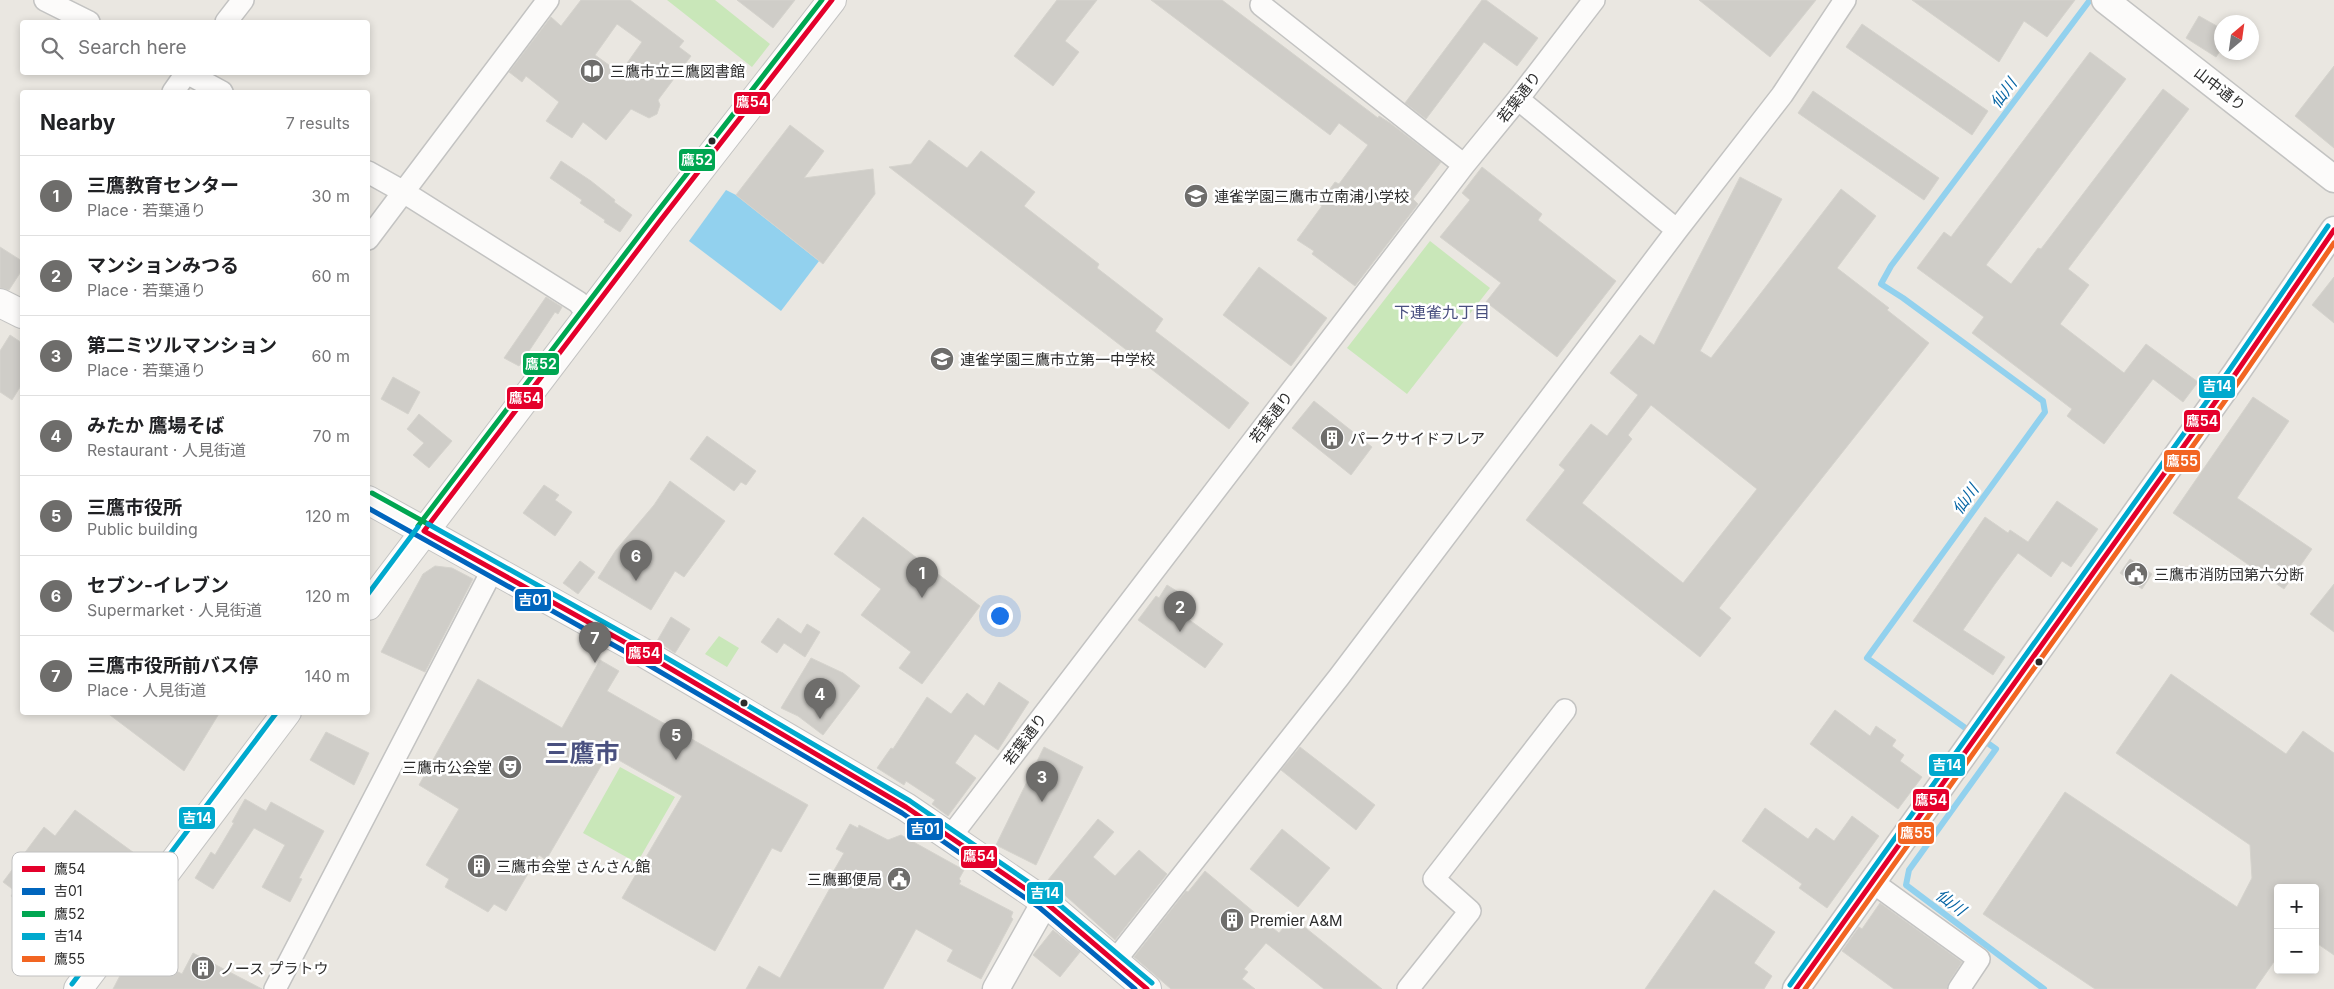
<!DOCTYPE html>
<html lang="en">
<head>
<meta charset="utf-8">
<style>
	:root { --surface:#fff; --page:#f2f2f2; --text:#202124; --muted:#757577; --line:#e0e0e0; --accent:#6e6d6b }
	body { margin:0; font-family:Inter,"Noto Sans JP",sans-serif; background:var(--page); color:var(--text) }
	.controls { position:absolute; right:15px; bottom:15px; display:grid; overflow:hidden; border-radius:5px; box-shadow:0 2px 8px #0003 }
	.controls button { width:45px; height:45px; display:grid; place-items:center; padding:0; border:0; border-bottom:1px solid var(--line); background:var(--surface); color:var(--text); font:25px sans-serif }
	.compass { position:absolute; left:2214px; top:15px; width:45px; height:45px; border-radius:50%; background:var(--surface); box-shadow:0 2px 8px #0003; rotate:29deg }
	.you { position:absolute; left:999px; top:615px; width:18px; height:18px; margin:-12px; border:4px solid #fff; border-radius:50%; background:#1a73e8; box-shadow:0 0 0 8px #1a73e833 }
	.badge { display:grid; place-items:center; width:32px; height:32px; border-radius:50%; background:var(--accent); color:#fff; font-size:16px; font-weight:700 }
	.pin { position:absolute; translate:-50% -41px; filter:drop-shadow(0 1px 2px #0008) }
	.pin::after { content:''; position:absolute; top:26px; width:18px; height:15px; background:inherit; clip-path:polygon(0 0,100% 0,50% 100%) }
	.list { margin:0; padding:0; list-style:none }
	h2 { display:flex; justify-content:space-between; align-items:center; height:65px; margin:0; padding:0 20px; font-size:21px }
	h2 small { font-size:16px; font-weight:400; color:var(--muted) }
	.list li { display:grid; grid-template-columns:32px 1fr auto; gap:15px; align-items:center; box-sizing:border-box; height:80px; padding:0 20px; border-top:1px solid var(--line) }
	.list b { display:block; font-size:19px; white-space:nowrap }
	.list p { margin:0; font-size:16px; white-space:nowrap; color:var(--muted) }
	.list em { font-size:16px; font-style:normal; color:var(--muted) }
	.icon { flex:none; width:28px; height:28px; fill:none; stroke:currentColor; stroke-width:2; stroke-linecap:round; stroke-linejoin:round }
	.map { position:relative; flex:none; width:2334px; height:989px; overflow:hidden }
	.search { position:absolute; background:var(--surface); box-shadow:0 2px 8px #0003; left:20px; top:20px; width:350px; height:55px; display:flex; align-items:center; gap:12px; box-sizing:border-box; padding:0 18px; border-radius:5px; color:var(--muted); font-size:19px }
	.panel { position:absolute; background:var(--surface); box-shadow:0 2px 8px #0003; left:20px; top:90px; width:350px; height:625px; border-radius:5px }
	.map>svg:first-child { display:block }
</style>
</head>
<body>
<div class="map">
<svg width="2334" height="989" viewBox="0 0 2334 989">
	<rect width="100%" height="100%" fill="#eae7e1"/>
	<!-- green -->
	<path fill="#c9e7b9" d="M667,0H715L770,44L752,67Z
		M1430,241L1490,288L1407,394L1347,348Z
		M719,636L739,648L727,667L705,654Z
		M620,767L675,797L637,863L583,833Z"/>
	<!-- water -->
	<path fill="#92d1ee" d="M726,190L736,195L819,261L781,311L689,241Z"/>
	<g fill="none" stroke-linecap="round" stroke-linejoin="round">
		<!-- stream -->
		<path stroke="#92d1ee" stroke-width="6" d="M1971,732L1867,658L2045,412L2043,401L1903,298L1881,284L1891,266L2090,0
			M1982,739L1996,749L1909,870L1906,885L2044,989"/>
	</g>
	<!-- building -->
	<path fill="#cfcdc8" stroke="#d5d3cd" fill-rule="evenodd" d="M581,0H630L684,41L679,47L691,56L658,100L660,105L657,114L649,118L631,109L606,140L583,122L572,138L546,121L559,102L526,76L522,82L509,72L551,17L561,26ZM617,24L642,42L620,73L595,55Z
		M737,0H795L773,28Z
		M1057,0H1097L1065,41L1079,52L1053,86L1014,56Z
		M1151,0H1222L1378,118L1379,116L1390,123L1441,162L1413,199L1418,204L1355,286L1312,254L1314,251L1297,240L1322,206L1319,204L1335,182L1339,184L1368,145L1339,123L1330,135Z
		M1482,0H1486L1538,38L1517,66L1484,42L1426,119L1405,103Z
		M1699,0H1816L1770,57Z
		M1912,0H2075L2047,37L2024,21L1999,62Z
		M2199,16L2222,29V48L2216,57L2186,38Z
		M1862,24L1988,111L1972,135L1846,47Z
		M2090,52L2126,79L1986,265L2011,284L2038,248L2041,249L2163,89L2189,109L2068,269L2089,285L2060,324L2124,373L2146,344L2198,382L2183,402L2153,379L2104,444L2067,416L2072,409L1972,333L1984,317L1917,268L1944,232L1951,237Z
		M2334,66V148L2295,116Z
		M1813,91L1939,178L1924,200L1798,113Z
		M790,125L824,151L804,178L873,169L875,194L823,264L736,195Z
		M929,140L967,168L981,151L1035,192L1024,206L1099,264L1097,268L1163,319L1155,331L1249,403L1229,429L889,167L911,164Z
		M561,161L591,181L615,200L614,202L632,215L620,232L604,222L605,220L580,203L582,200L550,178Z
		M1482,167L1542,214L1538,220L1616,281L1557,357L1486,302L1501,283L1440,237L1470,200L1462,193Z
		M1740,177L1782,199L1700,351L1711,358L1841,189L1876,216L1837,268L1889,308L1887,310L1929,343L1719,608L1731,618L1700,657L1526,520L1565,470L1559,465L1591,424L1607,436L1638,395L1610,373L1640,335L1654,345ZM1651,405L1757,489L1683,583L1582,503L1632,439L1628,435Z
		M0,247L22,261V270L9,290L0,288Z
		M1259,267L1327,318L1291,366L1223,315Z
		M2334,277V323L2312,305Z
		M546,297L562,307L558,314L555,312L519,366L504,358Z
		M10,335L22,343V384L12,400L0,392V351Z
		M393,377L420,392L408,414L381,399Z
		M2253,397L2289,421L2237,498L2312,549L2284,589L2173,513Z
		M1314,401L1372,447L1351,475L1292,428Z
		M419,414L452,441L429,468L413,455L424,443L407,429Z
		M707,436L756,471L746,485L741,482L734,491L690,459Z
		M670,481L725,521L684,577L675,571L651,610L598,578L616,550L654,505Z
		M544,485L559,495L555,500L572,512L555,536L523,513Z
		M2057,501L2098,529L2071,567L2062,561L2051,577L2018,553L1995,584L1963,630L2005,657L1993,675L1913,621L1985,517L2008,533L2010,530L2028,542Z
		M863,517L980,606L922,684L899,668L911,652L861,615L881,589L834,554Z
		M2130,559L2152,574L2142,589L2120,573Z
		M580,561L595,572L578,594L563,583Z
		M435,566L452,568L473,579L425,672L381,652L423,574Z
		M2334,584V632L2310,614Z
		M1167,585L1183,595L1174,609L1223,644L1205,668L1138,620L1156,596L1159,598Z
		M671,617L690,629L675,653L657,641Z
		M778,618L801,634L807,624L820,632L805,657L784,643L777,653L761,642Z
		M811,658L843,673L860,686L823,735L798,716L781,708Z
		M600,660L619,671L607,691L808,805L781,852L772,848L715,951L622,898L682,796L608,754L546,860L539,855L506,911L494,904L488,912L445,887L449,879L426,865L459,809L419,785L478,679L562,728Z
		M2171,674L2286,754L2303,731L2334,753V955L2315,942V888H2278V956L2255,989H2095L1983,914L2065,792L2237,907L2252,878L2250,845L2116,753Z
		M999,682L1029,702L998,750L975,734L955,763L976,778L948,816L932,804L935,800L906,781L904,785L877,768L891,748L893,749L927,697L951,714L967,693L984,706Z
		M1835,710L1870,736L1876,726L1896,740L1892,746L1904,755L1900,761L1922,777L1898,809L1810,744Z
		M106,712H220L184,771Z
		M326,732L369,753L354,785L310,760Z
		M1044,747L1083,767L1036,865L996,845Z
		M1300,747L1375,805L1356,830L1281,770Z
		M245,799L266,811L271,802L324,831L299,878L302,879L290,902L262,887L285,845L254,828L213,889L195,878L211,852L215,855L234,823L232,822Z
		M1765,808L1808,839L1816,828L1834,841L1852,816L1879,836L1827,908L1799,888L1802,884L1742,841Z
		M75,810L141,858L76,945L11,896L15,891L3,882L44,827L55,836Z
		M1098,819L1114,832L1093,857L1115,876L1139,850L1167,874L1115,940L1048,880Z
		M850,824L858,828L859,825L888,840L901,835L964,870L959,879L961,881L959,884L1013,912L1011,917L1013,919L981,979L947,961L953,950L916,929L883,989H746L759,966L780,978L834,881L829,879L844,853L836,849Z
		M1282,829L1330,868L1298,907L1250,869Z
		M1205,871L1279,933L1292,917L1382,989H1324L1266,943L1244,969L1248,972L1242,979L1255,989H1171L1134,957L1186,891L1188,892Z
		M1714,890L1775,932L1754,963L1772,976L1764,989H1645Z
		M1880,903L1962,962L1949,982L1947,989H1894L1842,951L1859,927L1862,929Z
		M1053,930L1080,952L1060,977L1033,955Z
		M134,949L182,974L193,953L262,989H113Z"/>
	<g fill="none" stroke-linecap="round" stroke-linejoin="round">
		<!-- minor casing -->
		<g stroke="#c3c3c2" stroke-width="24">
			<path id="minor" d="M45,0L89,22
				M1261,5L1464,165
				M226,22L243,0
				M185,72L222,92
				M173,92L187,72
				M1518,99L1677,230
				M368,172L402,191L578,302L588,315
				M368,239L548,0
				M951,836L1464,165L1518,99L1594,0
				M1871,881L1979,959L1959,989
				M1114,962L1339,677L1677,230L1782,95L1845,0
				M275,989L493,569
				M1408,989L1470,911L1434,879L1565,710"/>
		</g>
		<!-- tertiary casing -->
		<g stroke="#c3c3c2" stroke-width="29">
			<path id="tertiary" d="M2105,0L2334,179
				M996,989L1045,902
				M1796,989L2236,373L2334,230"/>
		</g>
		<!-- secondary casing -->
		<g stroke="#c3c3c2" stroke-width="30">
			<path id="secondary" d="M0,303L22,314
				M368,500L637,649L906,807L1045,902L1147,989
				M368,606L660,221L832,0
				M78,989L287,712"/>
		</g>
		<!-- minor -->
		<use href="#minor" stroke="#fcfbfa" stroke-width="21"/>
		<!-- tertiary -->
		<use href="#tertiary" stroke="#fcfbfa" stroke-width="26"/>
		<!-- secondary -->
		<use href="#secondary" stroke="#fcfbfa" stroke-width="28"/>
		<!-- bus-1 casing -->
		<g stroke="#fff" stroke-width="9">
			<path id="bus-1" d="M424,531L637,649L906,807L1045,902L1147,989
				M424,531L660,221L832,0
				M1796,989L2236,373L2334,230"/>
		</g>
		<!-- bus-2 casing -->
		<g stroke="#fff" stroke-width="9">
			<path id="bus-2" d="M368,508L633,656L902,813L1040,908L1135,989"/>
		</g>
		<!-- bus-3 casing -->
		<g stroke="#fff" stroke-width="9">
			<path id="bus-3" d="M372,493L428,524
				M418,526L654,216L822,0"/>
		</g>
		<!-- bus-4 casing -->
		<g stroke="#fff" stroke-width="9">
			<path id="bus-4" d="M428,524L641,643L910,801L1049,896L1152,983
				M368,594L418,527
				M72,984L277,712
				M1790,985L2230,369L2328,226"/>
		</g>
		<!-- bus-5 casing -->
		<g stroke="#fff" stroke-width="9">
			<path id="bus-5" d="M1805,989L2242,377L2334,243"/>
		</g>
		<!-- bus-1 -->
		<use href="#bus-1" stroke="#e4002b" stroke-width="5"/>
		<!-- bus-2 -->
		<use href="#bus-2" stroke="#0065bd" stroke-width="5"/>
		<!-- bus-3 -->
		<use href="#bus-3" stroke="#00a651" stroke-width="5"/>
		<!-- bus-4 -->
		<use href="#bus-4" stroke="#00a9ce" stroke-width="5"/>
		<!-- bus-5 -->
		<use href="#bus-5" stroke="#f26522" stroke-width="5"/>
	</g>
	<!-- icons -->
	<defs>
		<g id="library-disc" transform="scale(1.25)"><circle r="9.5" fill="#6e6d6b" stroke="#fff"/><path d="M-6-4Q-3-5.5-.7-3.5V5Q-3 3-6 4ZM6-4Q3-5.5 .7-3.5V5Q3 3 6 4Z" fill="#fff"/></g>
		<g id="school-disc" transform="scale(1.25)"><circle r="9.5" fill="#6e6d6b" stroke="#fff"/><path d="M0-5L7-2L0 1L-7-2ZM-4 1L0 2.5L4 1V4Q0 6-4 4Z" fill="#fff"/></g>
		<g id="building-disc" transform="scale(1.25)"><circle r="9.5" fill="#6e6d6b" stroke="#fff"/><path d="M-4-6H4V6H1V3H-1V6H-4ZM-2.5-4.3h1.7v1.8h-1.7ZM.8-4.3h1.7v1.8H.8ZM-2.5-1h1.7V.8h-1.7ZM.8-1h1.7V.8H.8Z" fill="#fff"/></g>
		<g id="civic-disc" transform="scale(1.25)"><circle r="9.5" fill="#6e6d6b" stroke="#fff"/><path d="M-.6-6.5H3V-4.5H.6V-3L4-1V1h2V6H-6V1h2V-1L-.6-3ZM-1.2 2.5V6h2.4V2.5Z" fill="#fff"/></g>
		<g id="theatre-disc" transform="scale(1.25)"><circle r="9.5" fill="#6e6d6b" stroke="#fff"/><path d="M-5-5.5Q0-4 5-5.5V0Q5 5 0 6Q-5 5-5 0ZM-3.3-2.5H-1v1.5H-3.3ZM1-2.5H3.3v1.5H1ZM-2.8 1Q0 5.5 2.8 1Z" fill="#fff"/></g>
	</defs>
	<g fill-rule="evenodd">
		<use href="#library-disc" x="592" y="71"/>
		<use href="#school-disc" x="1196" y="196"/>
		<use href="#school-disc" x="942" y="359"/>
		<use href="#building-disc" x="1332" y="438"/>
		<use href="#civic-disc" x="2136" y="574"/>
		<use href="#theatre-disc" x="510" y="767"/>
		<use href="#building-disc" x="479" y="866"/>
		<use href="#civic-disc" x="899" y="879"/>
		<use href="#building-disc" x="1232" y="920"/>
		<use href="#building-disc" x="203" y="968"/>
	</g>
	<!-- markers -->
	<g fill="#2c2c2c" stroke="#fff" stroke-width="2">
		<circle cx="712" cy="141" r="4.5"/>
		<circle cx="2039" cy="662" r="4.5"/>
		<circle cx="744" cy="703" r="4.5"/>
	</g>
	<g text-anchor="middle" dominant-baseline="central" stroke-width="5" stroke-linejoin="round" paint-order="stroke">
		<!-- poi labels -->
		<g font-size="15" fill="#2c2c2c" stroke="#fff" text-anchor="start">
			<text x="610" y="71">三鷹市立三鷹図書館</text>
			<text x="1214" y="196">連雀学園三鷹市立南浦小学校</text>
			<text x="960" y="359">連雀学園三鷹市立第一中学校</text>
			<text x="1350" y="438">パークサイドフレア</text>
			<text x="2154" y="574">三鷹市消防団第六分断</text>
			<text x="492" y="767" text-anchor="end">三鷹市公会堂</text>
			<text x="496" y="866">三鷹市会堂 さんさん館</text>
			<text x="882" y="879" text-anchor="end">三鷹郵便局</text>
			<text x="1250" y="920">Premier A&amp;M</text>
			<text x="220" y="968">ノース プラトウ</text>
		</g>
		<!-- street labels -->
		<g font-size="15" fill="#2c2c2c" stroke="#fff">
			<text transform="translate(2220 89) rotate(38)">山中通り</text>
			<text transform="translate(1519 97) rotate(-52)">若葉通り</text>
			<text transform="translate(1271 417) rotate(-53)">若葉通り</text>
			<text transform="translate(1025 739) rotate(-53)">若葉通り</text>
		</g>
		<!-- water labels -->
		<g font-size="16" font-style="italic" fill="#0765a4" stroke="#fff">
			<text transform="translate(2003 93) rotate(-53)">仙川</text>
			<text transform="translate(1965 499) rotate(-54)">仙川</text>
			<text transform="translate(1951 902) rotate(37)">仙川</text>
		</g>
		<!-- neighbourhood labels -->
		<g font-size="16" fill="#49507f" stroke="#fff">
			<text x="1442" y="312">下連雀九丁目</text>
		</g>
		<!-- town labels -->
		<g font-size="25" font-weight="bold" fill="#49507f" stroke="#fff">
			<text x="582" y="753">三鷹市</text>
		</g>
	</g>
	<!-- legend -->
	<rect x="12" y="852" width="166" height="124" rx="8" fill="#fff" stroke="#c0c0c0" stroke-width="1"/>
	<rect x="22" y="866" width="23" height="6" fill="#e4002b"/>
	<rect x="22" y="888" width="23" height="7" fill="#0065bd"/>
	<rect x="22" y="911" width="23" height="6" fill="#00a651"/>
	<rect x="22" y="933" width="23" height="7" fill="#00a9ce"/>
	<rect x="22" y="956" width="23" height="6" fill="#f26522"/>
	<g font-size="14" fill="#2c2c2c">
		<text x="54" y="874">鷹54</text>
		<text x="54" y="896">吉01</text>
		<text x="54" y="919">鷹52</text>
		<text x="54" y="941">吉14</text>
		<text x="54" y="964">鷹55</text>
	</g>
	<g stroke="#fff" stroke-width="2">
		<rect x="733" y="91" width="38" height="24" rx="5" fill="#e4002b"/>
		<rect x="678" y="148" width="38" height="24" rx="5" fill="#00a651"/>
		<rect x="522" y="352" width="38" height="24" rx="5" fill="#00a651"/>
		<rect x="2198" y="375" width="38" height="24" rx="5" fill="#00a9ce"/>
		<rect x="506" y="386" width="38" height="24" rx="5" fill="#e4002b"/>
		<rect x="2183" y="409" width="38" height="24" rx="5" fill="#e4002b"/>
		<rect x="2163" y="449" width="38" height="24" rx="5" fill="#f26522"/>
		<rect x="514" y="588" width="38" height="24" rx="5" fill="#0065bd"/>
		<rect x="625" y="641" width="38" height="24" rx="5" fill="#e4002b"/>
		<rect x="1928" y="753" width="38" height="24" rx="5" fill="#00a9ce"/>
		<rect x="1912" y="788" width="38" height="24" rx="5" fill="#e4002b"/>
		<rect x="178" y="806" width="38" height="24" rx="5" fill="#00a9ce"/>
		<rect x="906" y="817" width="38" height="24" rx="5" fill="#0065bd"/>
		<rect x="1897" y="821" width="38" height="24" rx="5" fill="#f26522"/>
		<rect x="960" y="845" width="38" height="24" rx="5" fill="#e4002b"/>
		<rect x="1026" y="881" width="38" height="24" rx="5" fill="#00a9ce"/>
	</g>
	<g font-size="14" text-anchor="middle" font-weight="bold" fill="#fff">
		<text x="752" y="107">鷹54</text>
		<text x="697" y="165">鷹52</text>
		<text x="541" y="369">鷹52</text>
		<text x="2217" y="391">吉14</text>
		<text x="525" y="403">鷹54</text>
		<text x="2202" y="426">鷹54</text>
		<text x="2182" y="466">鷹55</text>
		<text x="533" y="605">吉01</text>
		<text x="644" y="658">鷹54</text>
		<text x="1947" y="770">吉14</text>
		<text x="1931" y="805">鷹54</text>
		<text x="197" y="823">吉14</text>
		<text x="925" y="834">吉01</text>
		<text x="1916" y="838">鷹55</text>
		<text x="979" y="861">鷹54</text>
		<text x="1045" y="898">吉14</text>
	</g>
</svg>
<div class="controls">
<button>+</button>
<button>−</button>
</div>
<svg class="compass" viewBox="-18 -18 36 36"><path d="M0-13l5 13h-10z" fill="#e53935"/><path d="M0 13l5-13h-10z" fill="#757577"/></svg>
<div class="you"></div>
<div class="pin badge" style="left:922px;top:598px">1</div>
<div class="pin badge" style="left:1180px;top:632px">2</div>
<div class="pin badge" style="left:1042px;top:802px">3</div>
<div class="pin badge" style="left:820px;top:719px">4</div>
<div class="pin badge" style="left:676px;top:760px">5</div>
<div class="pin badge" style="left:636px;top:581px">6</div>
<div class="pin badge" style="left:595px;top:663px">7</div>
<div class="search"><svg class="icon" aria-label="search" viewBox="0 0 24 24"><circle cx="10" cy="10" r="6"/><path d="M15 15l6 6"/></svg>Search here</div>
<section class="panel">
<h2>Nearby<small>7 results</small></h2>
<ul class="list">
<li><span class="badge">1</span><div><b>三鷹教育センター</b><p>Place · 若葉通り</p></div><em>30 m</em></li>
<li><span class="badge">2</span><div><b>マンションみつる</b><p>Place · 若葉通り</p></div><em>60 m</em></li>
<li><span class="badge">3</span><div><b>第二ミツルマンション</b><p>Place · 若葉通り</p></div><em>60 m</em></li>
<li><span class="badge">4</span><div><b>みたか 鷹場そば</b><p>Restaurant · 人見街道</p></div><em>70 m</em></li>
<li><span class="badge">5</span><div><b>三鷹市役所</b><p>Public building</p></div><em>120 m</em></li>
<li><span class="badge">6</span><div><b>セブン-イレブン</b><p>Supermarket · 人見街道</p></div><em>120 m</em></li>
<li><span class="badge">7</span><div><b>三鷹市役所前バス停</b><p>Place · 人見街道</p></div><em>140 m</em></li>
</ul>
</section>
</div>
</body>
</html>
